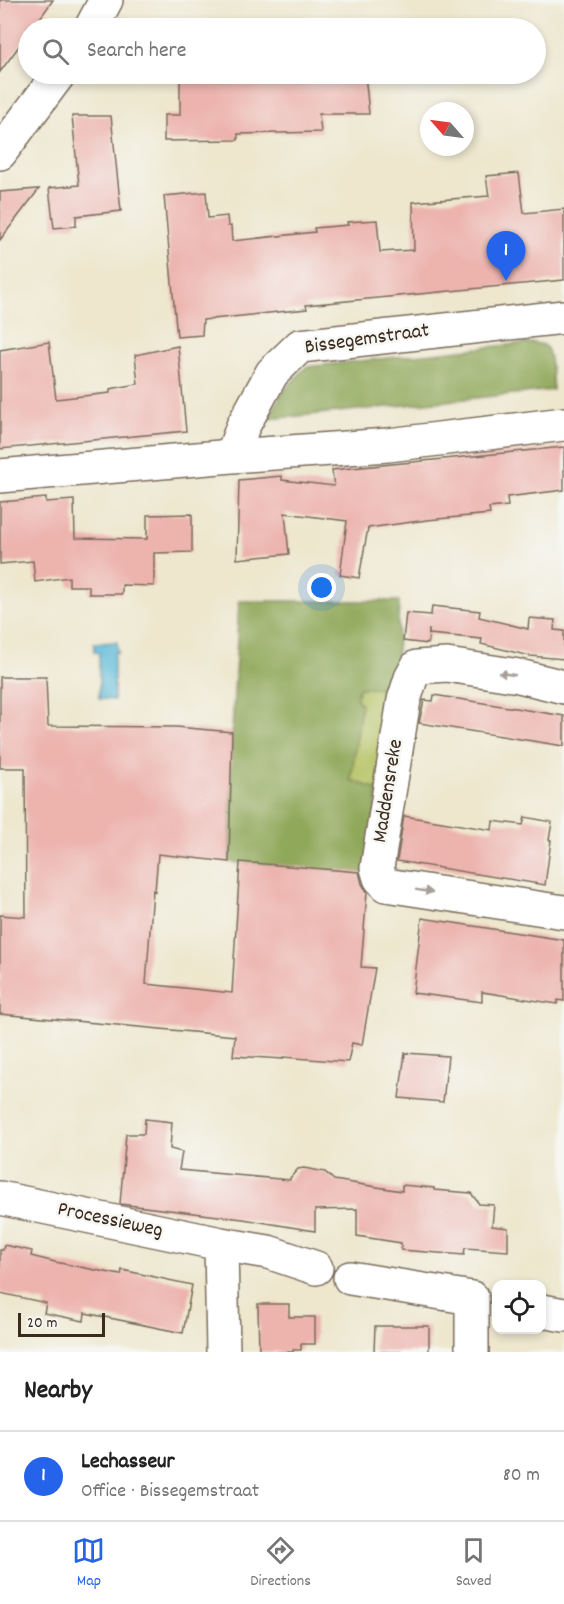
<!DOCTYPE html>
<html lang="en">
<head>
<meta charset="utf-8">
<style>
	:root { --surface:#fff; --page:#f6f6f6; --text:#222; --muted:#767676; --line:#e0e0e0; --accent:#2563eb }
	body { margin:0; font-family:Dekko,sans-serif; background:var(--page); color:var(--text) }
	.controls { position:absolute; right:18px; bottom:18px; display:grid; overflow:hidden; border-radius:12px; box-shadow:0 3px 9px #0003 }
	.controls button { width:54px; height:54px; display:grid; place-items:center; padding:0; border:0; border-bottom:2px solid var(--line); background:var(--surface); color:var(--text); font:30px sans-serif }
	.compass { position:absolute; left:420px; top:102px; width:54px; height:54px; border-radius:50%; background:var(--surface); box-shadow:0 3px 9px #0003; rotate:298deg }
	.scale { position:absolute; left:18px; bottom:15px; width:87px; box-sizing:border-box; padding-left:6px; border:3px solid #3b2a1e; border-top:0; font-size:16px; line-height:21px; white-space:nowrap; color:#3b2a1e; -webkit-text-stroke:4px #f6f6f2; paint-order:stroke }
	.you { position:absolute; left:322px; top:588px; width:21px; height:21px; margin:-15px; border:4px solid #fff; border-radius:50%; background:#1a73e8; box-shadow:0 0 0 9px #1a73e833 }
	.badge { display:grid; place-items:center; width:39px; height:39px; border-radius:50%; background:var(--accent); color:#fff; font-size:20px; font-weight:700 }
	.pin { position:absolute; translate:-50% -50px; filter:drop-shadow(0 2px 3px #0008) }
	.pin::after { content:''; position:absolute; top:32px; width:21px; height:18px; background:inherit; clip-path:polygon(0 0,100% 0,50% 100%) }
	.list { margin:0; padding:0; list-style:none }
	h2 { display:flex; justify-content:space-between; align-items:center; height:78px; margin:0; padding:0 24px; font-size:26px }
	h2 small { font-size:20px; font-weight:400; color:var(--muted) }
	.list li { display:grid; grid-template-columns:39px 1fr auto; gap:18px; align-items:center; box-sizing:border-box; height:90px; padding:0 24px; border-top:2px solid var(--line) }
	.list b { display:block; font-size:22px; white-space:nowrap }
	.list p { margin:0; font-size:20px; white-space:nowrap; color:var(--muted) }
	.list em { font-size:20px; font-style:normal; color:var(--muted) }
	.icon { flex:none; width:33px; height:33px; fill:none; stroke:currentColor; stroke-width:2; stroke-linecap:round; stroke-linejoin:round }
	.map { position:relative; flex:none; width:564px; height:1352px; overflow:hidden }
	.search { position:absolute; background:var(--surface); box-shadow:0 3px 9px #0003; left:18px; right:18px; top:18px; height:66px; display:flex; align-items:center; gap:15px; box-sizing:border-box; padding:0 21px; border-radius:33px; color:var(--muted); font-size:22px }
	.sheet { height:168px; background:var(--surface) }
	nav { display:flex; justify-content:space-around; align-items:center; box-sizing:border-box; height:84px; border-top:2px solid var(--line); background:var(--surface); font-size:16px; color:var(--muted) }
	nav a { display:grid; justify-items:center; gap:3px }
	nav .on { color:var(--accent) }
	.map>svg:first-child { display:block }
</style>
</head>
<body>
<div class="map">
<svg width="564" height="1352" viewBox="0 0 564 1352">
	<rect width="100%" height="100%" fill="#f6f6f2"/>
	<filter id="ink" filterUnits="userSpaceOnUse"><feTurbulence type="fractalNoise" baseFrequency=".0167" numOctaves="2"/><feDisplacementMap in="SourceGraphic" scale="12" xChannelSelector="R" yChannelSelector="G"/><feConvolveMatrix kernelMatrix="1 2 1 2 8 2 1 2 1" color-interpolation-filters="sRGB"/></filter>
	<filter id="wash" filterUnits="userSpaceOnUse"><feTurbulence type="fractalNoise" baseFrequency=".008" numOctaves="4" result="noise"/><feDisplacementMap in="SourceGraphic" scale="24" xChannelSelector="R" yChannelSelector="G"/><feGaussianBlur stdDeviation="1.35" result="paint"/><feColorMatrix in="noise" values="0 0 0 0 0 0 0 0 0 0 0 0 0 0 0 0 0 1.4 0 .05"/><feComposite in="paint" operator="in"/></filter>
	<g filter="url(#wash)">
		<rect width="100%" height="100%" fill="#eee7ce"/>
		<!-- green -->
		<path fill="#b5c264" stroke="#787641" stroke-width="1.5" d="M358,688H392L378,790L351,780L361,704L357,699Z"/>
		<!-- forest -->
		<path fill="#90a85a" stroke="#66693c" stroke-width="1.5" d="M525,343C531,343 540,342 545,346C552,352 552,381 553,390L268,419L282,393L306,367Z
			M239,601H399L397,651L392,688H358L357,699L361,704L351,780L378,790L368,873L229,862L232,732Z"/>
		<!-- water -->
		<path fill="#5ab9d8" stroke="#4a727b" stroke-width="1.5" d="M117,642L118,653H114V700L99,699V653L94,652V643Z"/>
		<g id="blocks">
			<!-- building -->
			<path fill="#edb3ad" d="M0,0H53L33,28H28V34L0,72Z
				M180,74H365L369,114H319L321,132L238,134V140L164,141V115H180Z
				M72,116H111L121,211L76,216V226L54,228L49,188L79,185Z
				M519,173L524,213L564,209V280L306,305L307,309L203,320L202,335L177,337L164,196L206,192L208,218L227,216L228,226H231L232,241L315,232L314,228L348,225L347,222L377,220L380,252L414,250L413,202L489,196L486,176Z
				M39,189L0,240V192Z
				M49,342L56,399L110,393V389L138,384L135,355L178,346L186,431L0,449V350Z
				M564,447V490L507,497L508,506L489,508L490,514L427,520L368,528L359,578L340,575L347,521L285,513L289,554L237,559L239,480L282,476V480L334,486L332,470Z
				M46,498V502L74,500L75,538L147,539V515L192,514V552L154,553V586L122,585V594H89V586H69V577L35,582L33,561L0,564V502Z
				M432,606L480,611L479,617L528,629L529,618L555,620L554,630L564,631V659L530,656L481,644L482,639L429,634V629L428,644L403,641L406,613L431,615Z
				M0,677H46L48,726L176,727L232,732L229,862L158,854L155,891L153,890L146,984L232,993L240,862L359,872L362,884L367,892L361,967L375,968L362,1045L352,1043L348,1062L283,1057V1059L233,1056L235,1036L0,1014V915L26,917L25,768H0Z
				M434,695L564,716V746L419,723L424,700L433,701Z
				M404,816L492,830L493,821L523,825L525,817L552,822L549,840H551L545,885L397,861Z
				M422,918L564,940V1001L558,1000L557,1004L482,992V1002L413,993Z
				M405,1053L448,1056L443,1102L399,1098Z
				M145,1119L172,1122L170,1149L182,1152L179,1170L290,1180V1178L298,1169L304,1168L325,1172L334,1180L402,1191V1185L434,1188V1190L471,1193L479,1204L494,1205L492,1226L508,1228V1251L465,1248L464,1255L401,1250V1243L357,1236V1209L315,1210V1231L243,1219L120,1204L126,1134H144Z
				M4,1245L32,1251L31,1256L55,1262L121,1275L122,1270L192,1285L183,1333L85,1313L84,1321L44,1313L46,1303L0,1293V1250H3Z
				M258,1304H289V1317H315V1344H301V1350H293V1352H259Z
				M375,1326H429V1352H374Z"/>
		</g>
	</g>
	<g filter="url(#ink)">
		<use href="#blocks" fill-opacity="0" stroke="#7a6c5c" stroke-width="1.5"/>
		<g fill="none" stroke-linecap="round" stroke-linejoin="round">
			<!-- minor casing -->
			<g stroke="#7a6c5c" stroke-width="36">
				<path id="minor" d="M91,28L106,0
					M0,153L59,74
					M232,456L243,426L272,373L300,346L564,317
					M0,476L232,456L388,445L564,424
					M564,687L519,676L447,665L417,667L411,678L404,700L377,868L380,878L386,885L564,912
					M0,1198L221,1244L268,1252L316,1268
					M221,1244L223,1352
					M350,1278L472,1298V1352
					M542,1311L564,1315"/>
			</g>
			<!-- minor -->
			<use href="#minor" stroke="#fff" stroke-width="33"/>
		</g>
		<!-- one-way arrows -->
		<defs><path id="oneway-solid" d="M-6-.8H1V-3.2L6.5 0L1 3.2V.8H-6Z" transform="scale(1.5)"/></defs>
		<g fill="#a79f9a">
			<use href="#oneway-solid" transform="translate(507 674) rotate(-172)"/>
			<use href="#oneway-solid" transform="translate(424 891) rotate(9)"/>
		</g>
	</g>
	<g text-anchor="middle" dominant-baseline="central" stroke-width="5" stroke-linejoin="round" paint-order="stroke">
		<!-- street labels -->
		<g font-size="21" fill="#3b2a1e" stroke="#f6f6f2">
			<text transform="translate(367 340) rotate(-8)">Bissegemstraat</text>
			<text transform="translate(389 791) rotate(-81)">Maddensreke</text>
			<text transform="translate(110 1221) rotate(12)">Processieweg</text>
		</g>
	</g>
</svg>
<div class="controls">
<button><svg class="icon" aria-label="locate" viewBox="0 0 24 24"><circle cx="12" cy="12" r="6"/><path d="M12 2v4M12 18v4M2 12h4M18 12h4"/></svg></button>
</div>
<svg class="compass" viewBox="-18 -18 36 36"><path d="M0-13l5 13h-10z" fill="#e53935"/><path d="M0 13l5-13h-10z" fill="#767676"/></svg>
<div class="scale">20 m</div>
<div class="you"></div>
<div class="pin badge" style="left:506px;top:281px">1</div>
<div class="search"><svg class="icon" aria-label="search" viewBox="0 0 24 24"><circle cx="10" cy="10" r="6"/><path d="M15 15l6 6"/></svg>Search here</div>
</div>
<section class="sheet">
<h2>Nearby<small></small></h2>
<ul class="list">
<li><span class="badge">1</span><div><b>Lechasseur</b><p>Office · Bissegemstraat</p></div><em>80 m</em></li>
</ul>
</section>
<nav>
<a class="on"><svg class="icon" aria-label="map" viewBox="0 0 24 24"><path d="M3 6l6-2 6 2 6-2v14l-6 2-6-2-6 2zM9 4v14M15 6v14"/></svg>Map</a>
<a><svg class="icon" aria-label="directions" viewBox="0 0 24 24"><path d="M12 3l9 9-9 9-9-9zM9 14v-3h6M13 9l2 2-2 2"/></svg>Directions</a>
<a><svg class="icon" aria-label="saved" viewBox="0 0 24 24"><path d="M7 4h10v16l-5-4-5 4z"/></svg>Saved</a>
</nav>
</body>
</html>
